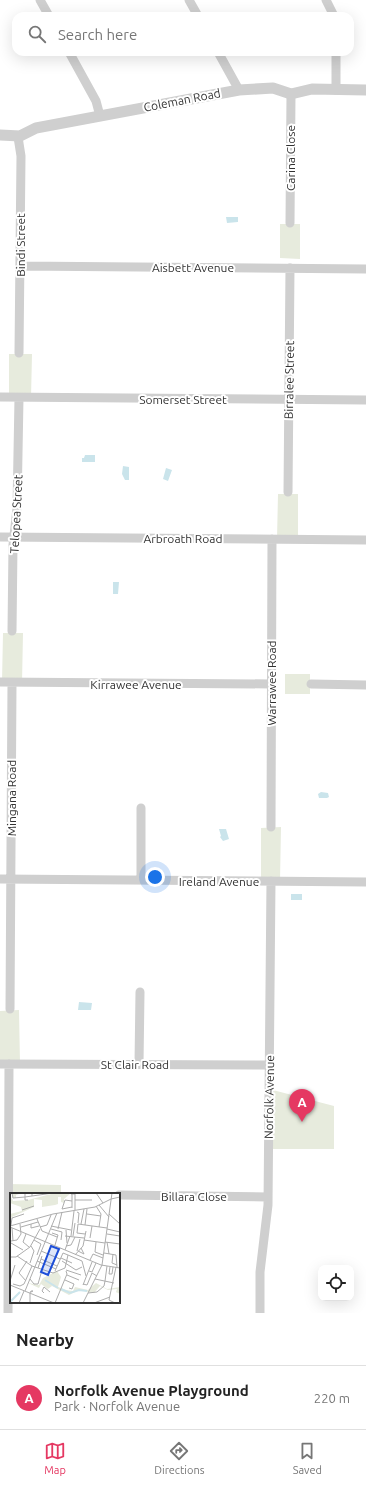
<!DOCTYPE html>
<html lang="en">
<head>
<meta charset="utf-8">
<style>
	:root { --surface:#fff; --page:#f2f2f2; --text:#222; --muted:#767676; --line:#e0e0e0; --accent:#e53862 }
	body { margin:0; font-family:Ubuntu,sans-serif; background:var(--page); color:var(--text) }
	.controls { position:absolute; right:12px; bottom:12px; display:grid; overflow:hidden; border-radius:8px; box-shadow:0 4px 16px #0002 }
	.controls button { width:36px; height:36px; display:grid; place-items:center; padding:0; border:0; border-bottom:1px solid var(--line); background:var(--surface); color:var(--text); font:20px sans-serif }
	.you { position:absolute; left:155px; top:877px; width:14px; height:14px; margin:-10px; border:3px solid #fff; border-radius:50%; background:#1a73e8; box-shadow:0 0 0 6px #1a73e833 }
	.badge { display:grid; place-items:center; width:26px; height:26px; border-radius:50%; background:var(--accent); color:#fff; font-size:13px; font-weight:700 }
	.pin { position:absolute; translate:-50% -33px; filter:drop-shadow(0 1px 2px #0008) }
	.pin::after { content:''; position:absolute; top:21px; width:14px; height:12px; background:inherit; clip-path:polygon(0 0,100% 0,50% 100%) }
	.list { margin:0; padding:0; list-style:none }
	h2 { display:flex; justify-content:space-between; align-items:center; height:52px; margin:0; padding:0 16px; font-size:17px }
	h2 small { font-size:13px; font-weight:400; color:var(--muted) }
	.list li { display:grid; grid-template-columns:26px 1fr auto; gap:12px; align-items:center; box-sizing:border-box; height:64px; padding:0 16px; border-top:1px solid var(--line) }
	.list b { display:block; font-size:15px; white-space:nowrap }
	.list p { margin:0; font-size:13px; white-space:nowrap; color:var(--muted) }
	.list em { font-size:13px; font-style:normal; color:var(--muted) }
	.icon { flex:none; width:22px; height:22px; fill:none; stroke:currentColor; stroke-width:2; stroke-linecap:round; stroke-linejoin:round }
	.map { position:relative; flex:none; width:366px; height:1313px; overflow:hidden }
	.search { position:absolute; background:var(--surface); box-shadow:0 4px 16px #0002; left:12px; right:12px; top:12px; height:44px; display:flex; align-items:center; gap:10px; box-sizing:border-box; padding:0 14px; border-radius:12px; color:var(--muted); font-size:15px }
	.sheet { height:116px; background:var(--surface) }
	nav { display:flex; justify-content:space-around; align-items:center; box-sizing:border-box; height:56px; border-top:1px solid var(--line); background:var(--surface); font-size:11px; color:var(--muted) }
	nav a { display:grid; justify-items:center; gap:2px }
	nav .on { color:var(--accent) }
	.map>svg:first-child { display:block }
</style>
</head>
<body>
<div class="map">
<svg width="366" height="1313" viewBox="0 0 366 1313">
	<rect width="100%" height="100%" fill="#fff"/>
	<!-- green -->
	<path fill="#e7ebdd" d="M280,224H300V259L280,258Z
		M9,354H32L31,398L9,397Z
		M278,494H298V539H277Z
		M3,633H23L22,683L2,682Z
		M285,674H310V694H285Z
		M281,827L280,881H261V828Z
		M19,1010L20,1064H0V1011Z
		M269,1089L334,1106V1149H269Z
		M8,1184L61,1185V1194H11Z"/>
	<!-- water -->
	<path fill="#cae4eb" d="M226,217H238V222L227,223Z
		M85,455H95V462H82V458H84Z
		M123,466L129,467V480H125L122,474Z
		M166,468L172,470L168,481L163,479Z
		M113,582H119L118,594H113Z
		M321,792L328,793L329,797L327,798H319L318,794Z
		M219,829H226L229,839L223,841L220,837L221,836Z
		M291,894H302V900H291Z
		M79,1002L92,1003L91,1010H78Z"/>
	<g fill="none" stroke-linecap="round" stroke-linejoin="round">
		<!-- minor -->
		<path stroke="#cfcfcf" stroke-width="9" d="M40,0L49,16
			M189,0L198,16
			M326,0L334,16
			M69,52L96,101L100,116
			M218,52L239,90
			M336,52V90
			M18,137L21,156L19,353
			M290,223L291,94
			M20,266L366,269
			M0,397L366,400
			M288,492L290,268
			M0,537L366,540
			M12,631L13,545L17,508L19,398
			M0,682L271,684
			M311,684L366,685
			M141,808V880
			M271,827L272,539
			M0,879L366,882
			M10,1009L12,683
			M0,1064L269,1065
			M139,1064L140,992
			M119,1195L268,1197
			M8,1313L9,1064
			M260,1313V1272L268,1205L271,881"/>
		<!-- tertiary -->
		<path stroke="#cfcfcf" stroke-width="11" d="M0,135L20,136L36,128L239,90L273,88L291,94L312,89L366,90"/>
	</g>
	<g text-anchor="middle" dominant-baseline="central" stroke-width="4" stroke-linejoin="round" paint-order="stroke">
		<!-- street labels -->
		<g font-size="12" fill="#323232" stroke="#fff">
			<text transform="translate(182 100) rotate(-11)">Coleman Road</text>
			<text transform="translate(290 158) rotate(-90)">Carina Close</text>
			<text transform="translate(20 245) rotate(-90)">Bindi Street</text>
			<text x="193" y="267">Aisbett Avenue</text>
			<text transform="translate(289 380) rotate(-89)">Birralee Street</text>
			<text x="183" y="399">Somerset Street</text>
			<text transform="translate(16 514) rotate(-87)">Telopea Street</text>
			<text x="183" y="538">Arbroath Road</text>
			<text transform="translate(271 683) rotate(-90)">Warrawee Road</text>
			<text x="136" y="684">Kirrawee Avenue</text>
			<text transform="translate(11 798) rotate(-90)">Mingana Road</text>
			<text x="219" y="881">Ireland Avenue</text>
			<text x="135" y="1064">St Clair Road</text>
			<text transform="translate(269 1097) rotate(-89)">Norfolk Avenue</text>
			<text x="194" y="1196">Billara Close</text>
		</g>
	</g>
	<!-- overview -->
	<g transform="translate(10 1193)">
		<rect width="110" height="110" fill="#fff"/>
		<path d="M3,0H12L6,2V5H2L3,8L18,7L45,0H61L54,6V10L51,9V4H48V11L45,12L32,14V7L24,6V14L2,24L1,26L0,21L12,18L11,14L0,10ZM47,78L51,84L48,94L56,97L63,98L65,94L78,97L86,90L97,96L110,94V101L106,99L104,105L107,96L98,97L90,93L84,100L69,97L59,102L42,93L38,96L31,91L29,95L18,90L29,92L33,85Z" fill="#e7ebdd"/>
		<path fill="none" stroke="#cae4eb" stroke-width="2" d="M35,87L48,95M51,96L60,100L69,97L77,98M0,109L10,99"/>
		<path fill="none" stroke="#adadad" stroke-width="1" d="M2,0L3,5L15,4M86,0L93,10M61,1H65V17M62,1V15M15,4L43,0M18,7H15V0H22V3M65,7H82M62,8L55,7L52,16L62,14M89,12L99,24M86,13L91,21L89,34M12,17L24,13M67,19L69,20L68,30M77,21L91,23M99,21L110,31M27,26L32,38L47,44M21,31V35L29,33M68,31L97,35M68,31L67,40L75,41M71,31L74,16M1,32L2,25L14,21M75,32L77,16M0,33L43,21L85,14L101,6L110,4M41,33L61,37M0,34L91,72L110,75M11,34L28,29M30,34L37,32L41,22M2,35L3,48M41,36L52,39L51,47M48,36L52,19M97,36L110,39M56,37L57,50M42,40L48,42L45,52M16,41L13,49L19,54M97,41L110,43M55,43L74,45M61,43L64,18M63,43L65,30M80,45L82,33M24,47L31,51L27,62M74,47L95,50M1,48L7,47L11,41L10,31M86,49L85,59L93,62M95,49L110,51M97,49L99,61M1,50L13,57M56,53L61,52L65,44M55,57L60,43M31,58L50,66M67,58L70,46M68,58L74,61L71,55M94,60L106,62L107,74M103,61L102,70L107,72M65,62L73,53L76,38M7,63L22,73L43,80L55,75L58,62L72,68M0,64H6L20,54L30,36M51,65L62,70M31,66L47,73M80,67L83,61L93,65M27,68L46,76M52,68L66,77L72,74M72,68L76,83M20,70L24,58L21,53M100,74L99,81H102L103,74M28,75L32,63M56,77L71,82M45,78L53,60L58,62M79,78L82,79L86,70M57,82L69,87M20,86L24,91H28L32,77M85,86L104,90M55,87L64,91L62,96L59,95M0,88L5,72M16,88L9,80L17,68M95,88L97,73M3,91L10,93L14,91L22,73M73,91L77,92L82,80L87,83M0,92L44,110M73,92L82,69M15,98L47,20M34,100L32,98L34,94L40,99M78,100L87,99L94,93L95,88M9,110L14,98M20,110V100L21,98H23L21,99M45,110L57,81L56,78M73,110L92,72L102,0M84,110L100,104M105,110L99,107L106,74"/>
		<path fill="#1d4ed8" fill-opacity="0.15" stroke="#1d4ed8" stroke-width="2" d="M41,53L49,56L38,82L31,79Z"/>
		<rect width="110" height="110" fill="none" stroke="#323232" stroke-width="2"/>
	</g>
</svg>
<div class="controls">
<button><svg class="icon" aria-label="locate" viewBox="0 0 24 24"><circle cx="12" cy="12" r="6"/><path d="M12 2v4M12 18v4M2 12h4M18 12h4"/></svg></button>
</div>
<div class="you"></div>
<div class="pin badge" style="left:302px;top:1122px">A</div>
<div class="search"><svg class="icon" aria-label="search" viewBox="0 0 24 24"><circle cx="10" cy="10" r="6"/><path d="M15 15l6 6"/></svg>Search here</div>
</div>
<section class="sheet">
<h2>Nearby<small></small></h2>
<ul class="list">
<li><span class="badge">A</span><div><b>Norfolk Avenue Playground</b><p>Park · Norfolk Avenue</p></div><em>220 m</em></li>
</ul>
</section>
<nav>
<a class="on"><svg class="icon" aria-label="map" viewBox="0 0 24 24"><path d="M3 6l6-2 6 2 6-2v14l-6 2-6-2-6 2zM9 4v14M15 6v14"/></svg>Map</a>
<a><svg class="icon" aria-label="directions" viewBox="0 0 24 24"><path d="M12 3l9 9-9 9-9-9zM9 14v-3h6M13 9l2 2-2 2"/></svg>Directions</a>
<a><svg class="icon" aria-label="saved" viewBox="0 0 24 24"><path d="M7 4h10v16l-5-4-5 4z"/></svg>Saved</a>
</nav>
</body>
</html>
